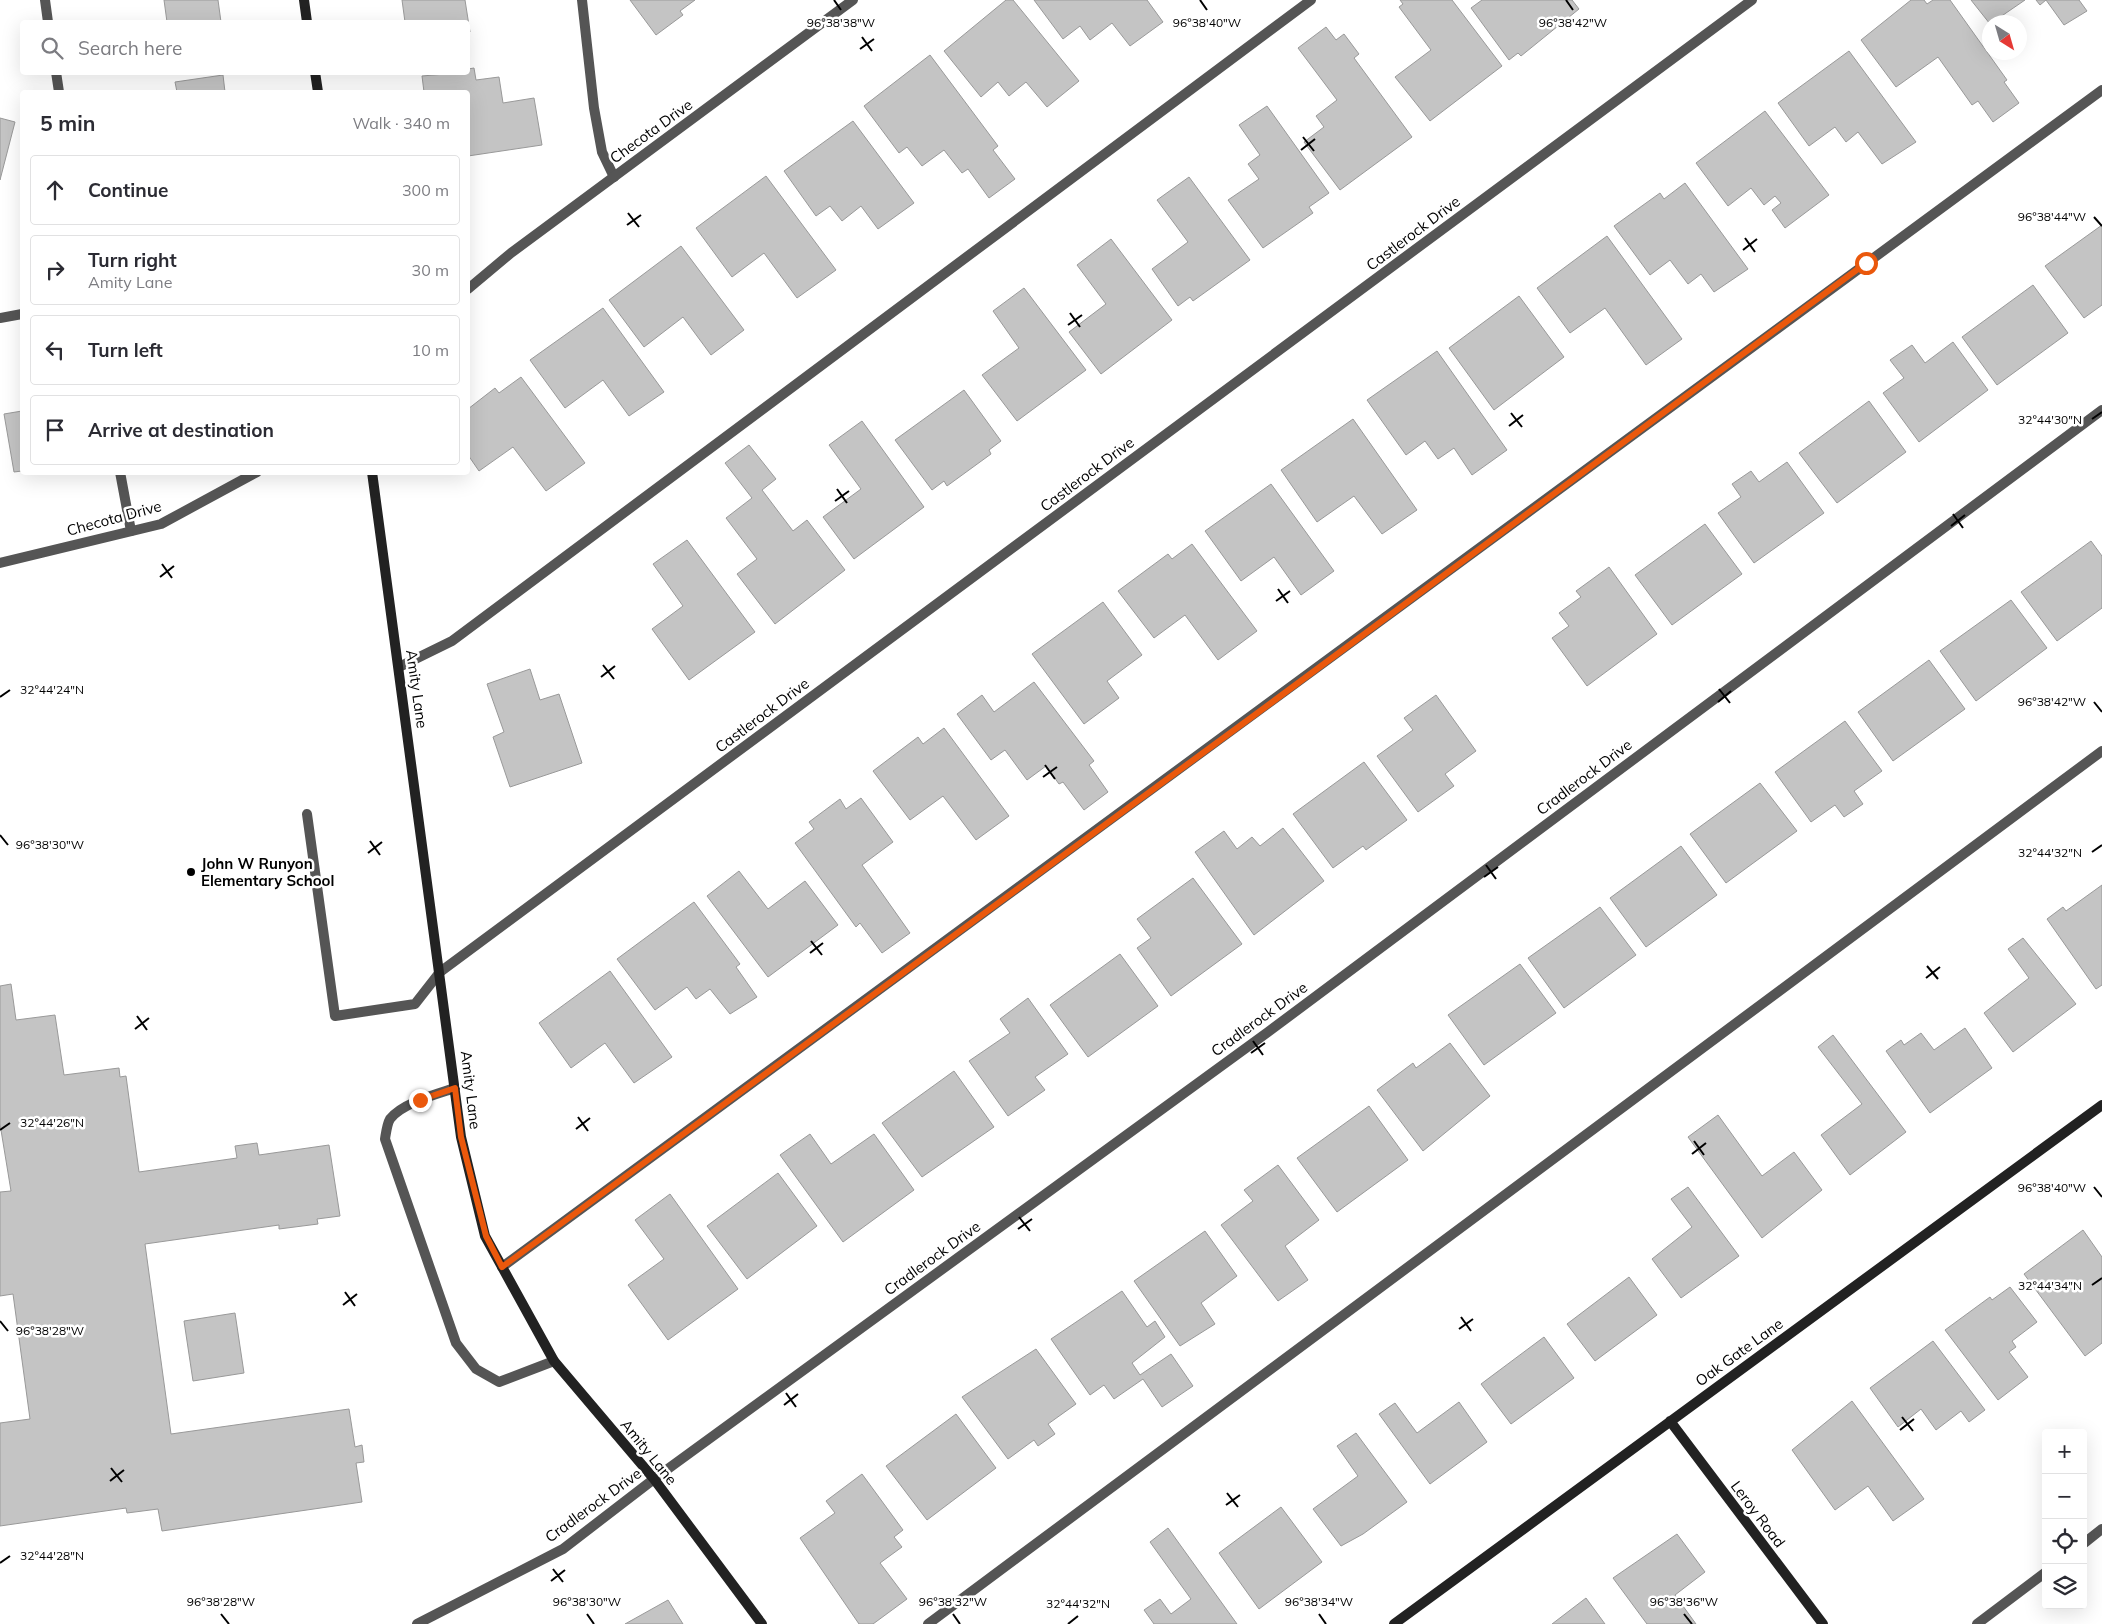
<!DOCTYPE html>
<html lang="en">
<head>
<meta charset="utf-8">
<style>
	:root { --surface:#fff; --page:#f7f7f7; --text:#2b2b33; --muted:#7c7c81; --line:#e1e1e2 }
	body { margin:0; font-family:Mulish,sans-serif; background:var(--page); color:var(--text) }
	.controls { position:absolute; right:15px; bottom:15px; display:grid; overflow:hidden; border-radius:5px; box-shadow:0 5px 20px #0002 }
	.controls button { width:45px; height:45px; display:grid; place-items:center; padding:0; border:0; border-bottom:1px solid var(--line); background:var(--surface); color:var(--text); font:25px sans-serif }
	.compass { position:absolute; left:1982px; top:15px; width:45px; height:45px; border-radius:50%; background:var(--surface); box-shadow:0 5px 20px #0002; rotate:143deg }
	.stop { position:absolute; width:15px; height:15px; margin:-11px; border:4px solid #ea580c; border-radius:50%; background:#fff }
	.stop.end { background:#ea580c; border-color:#fff; box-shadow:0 1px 5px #0008 }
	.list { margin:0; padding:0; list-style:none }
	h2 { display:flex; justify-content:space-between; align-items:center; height:65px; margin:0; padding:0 20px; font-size:21px }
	h2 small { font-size:16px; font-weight:400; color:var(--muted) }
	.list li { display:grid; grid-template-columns:32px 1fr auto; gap:15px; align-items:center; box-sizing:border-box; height:70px; margin:0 10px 10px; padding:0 10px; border:1px solid var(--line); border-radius:5px }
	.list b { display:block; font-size:19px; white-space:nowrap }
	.list p { margin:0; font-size:16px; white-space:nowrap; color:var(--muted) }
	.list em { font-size:16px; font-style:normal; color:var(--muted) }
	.icon { flex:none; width:28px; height:28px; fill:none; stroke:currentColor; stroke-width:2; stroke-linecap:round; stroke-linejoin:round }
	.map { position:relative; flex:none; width:2102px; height:1624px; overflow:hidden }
	.search { position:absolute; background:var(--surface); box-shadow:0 5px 20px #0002; left:20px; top:20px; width:450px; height:55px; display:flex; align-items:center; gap:12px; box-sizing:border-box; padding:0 18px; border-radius:5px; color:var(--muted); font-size:19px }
	.panel { position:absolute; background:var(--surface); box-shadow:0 5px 20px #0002; left:20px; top:90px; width:450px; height:385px; border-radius:5px }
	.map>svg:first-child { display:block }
</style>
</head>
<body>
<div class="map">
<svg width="2102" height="1624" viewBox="0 0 2102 1624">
	<rect width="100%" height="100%" fill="#fff"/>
	<!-- building -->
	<path fill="#c4c4c4" stroke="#999" d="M164,0H218L221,22H167Z
		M402,0H465L470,32H468V22H405Z
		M630,0H695L680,11L683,15L656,35Z
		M1006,0H1013L1079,81L1047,107L1026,82L1009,96L998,82L981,97L944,51Z
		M1034,0H1147L1163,22L1130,46L1112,23L1090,40L1080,26L1063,39Z
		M1400,0H1452L1502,66L1430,121L1395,77L1431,50L1399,7L1403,4Z
		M1482,0H1572L1579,9L1521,56L1518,53L1509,60L1471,8Z
		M1911,0H1924L1927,4L1933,0H1950L2007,80L2004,82L2019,103L1993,122L1978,101L1972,105L1938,57L1896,87L1861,40Z
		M1971,0H2025L1990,24Z
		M2036,0H2079L2087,11L2064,25L2046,0L2040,5Z
		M1326,27L1336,40L1344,34L1359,54L1354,58L1412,137L1340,190L1304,142L1324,127L1316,116L1337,100L1298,48Z
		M1849,51L1916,142L1882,164L1858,132L1846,142L1835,127L1809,146L1778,103Z
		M930,55L998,146L993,150L1015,179L989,198L968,169L962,173L944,150L922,166L907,147L899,153L864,106Z
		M474,68L476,80L499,77L503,103L534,98L542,145L468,156V92H424L422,76L468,72V69Z
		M223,75L225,92H177L175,82Z
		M1267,106L1329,193L1309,207L1313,213L1263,248L1228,200L1259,179L1248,164L1260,155L1239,125Z
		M1765,111L1829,195L1785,228L1772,210L1781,203L1775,196L1764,205L1751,188L1728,206L1696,163Z
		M0,118L15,122L0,180Z
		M853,121L914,203L878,229L861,206L842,221L830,206L816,216L784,171Z
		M766,176L836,270L797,298L764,253L732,277L696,228Z
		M1189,177L1250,260L1193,301L1190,297L1178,306L1152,269L1188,242L1157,200Z
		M1685,183L1748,269L1714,292L1701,274L1688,284L1670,260L1650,275L1614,226L1660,193L1664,199Z
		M2102,225V305L2084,318L2045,266Z
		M1607,236L1682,339L1646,365L1605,308L1570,333L1537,288Z
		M1111,239L1172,320L1101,374L1069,332L1106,304L1077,265Z
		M681,246L744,330L711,355L683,317L644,347L609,300Z
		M2033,285L2068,333L1997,385L1962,337Z
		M1024,288L1086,370L1017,421L982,375L1019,348L993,311Z
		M1519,296L1564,357L1494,410L1449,348Z
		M603,308L664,392L629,416L603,380L565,408L530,360Z
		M1953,342L1988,390L1919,442L1883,393L1904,378L1890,360L1912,345L1925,363Z
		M1437,351L1507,450L1472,475L1454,448L1438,459L1425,441L1406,455L1367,400Z
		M521,377L585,463L546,491L513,447L479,471L468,455V409L495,388L499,393Z
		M964,390L1001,441L989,450L991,454L947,486L944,481L932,490L895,440Z
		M1869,401L1906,452L1837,503L1799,453Z
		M22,411V471L14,472L4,414Z
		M1353,419L1417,510L1382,534L1354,496L1317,522L1281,470Z
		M862,421L924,507L854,559L823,517L861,489L829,445Z
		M749,445L776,479L762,490L793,531L807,520L845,570L775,624L737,574L757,559L726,518L752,498L725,463Z
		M1787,462L1824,513L1754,563L1718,513L1741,497L1732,484L1751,471L1759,482Z
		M1271,484L1334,571L1301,595L1274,557L1241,581L1205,531Z
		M1705,524L1742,574L1672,625L1635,575Z
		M687,540L755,632L689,680L652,629L683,606L653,564Z
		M2091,541L2102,556V608L2057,641L2021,592Z
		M1192,544L1257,631L1218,660L1185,615L1154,638L1118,591L1168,554L1172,559Z
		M1609,567L1657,634L1587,686L1552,638L1569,626L1559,613L1581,597L1576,591Z
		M2011,600L2047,648L1976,701L1940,651Z
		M1103,602L1142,655L1107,681L1119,698L1084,724L1032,654Z
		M1929,660L1965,709L1893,761L1858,712Z
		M530,669L540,700L559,694L582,763L510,787L493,737L504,732L487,684Z
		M1034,682L1094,761L1089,765L1108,792L1084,810L1063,782L1059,784L1046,766L1027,780L1005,750L991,760L957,714L982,695L994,712Z
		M1436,695L1476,751L1445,774L1454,786L1418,812L1377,756L1413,730L1404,718Z
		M1845,721L1882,771L1854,791L1863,804L1844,817L1835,805L1811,822L1775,772Z
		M944,728L1009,816L976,840L943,796L910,820L873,771L918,737L923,744Z
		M1364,762L1407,820L1366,850L1363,846L1333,868L1293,814Z
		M1760,783L1797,831L1726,883L1690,834Z
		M861,798L893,842L862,865L910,933L882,953L860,923L856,927L795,843L814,829L809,822L840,799L846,809Z
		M1283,828L1324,881L1254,935L1195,852L1224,831L1237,849L1252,837L1260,846Z
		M1681,846L1717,895L1646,947L1610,898Z
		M739,871L768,909L805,881L838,925L768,977L707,896Z
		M1193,878L1242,944L1171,996L1137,948L1151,938L1137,919Z
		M2102,885V985L2096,989L2047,919L2063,907L2066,911Z
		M694,902L740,964L736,967L757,997L730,1014L710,989L696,999L687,987L655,1010L617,959Z
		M1600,907L1636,955L1564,1008L1528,958Z
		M2023,938L2076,1004L2013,1052L1984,1013L2029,978L2008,949Z
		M1120,954L1158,1006L1088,1057L1050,1005Z
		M1520,964L1556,1013L1484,1065L1448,1015Z
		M610,971L672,1057L634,1083L605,1043L571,1068L539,1023Z
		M11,984L16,1020L55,1015L64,1075L119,1068L120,1077L126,1076L139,1172L237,1158L235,1146L257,1143L259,1155L329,1145L340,1216L317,1219L318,1224L279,1229V1225L145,1244L171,1434L349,1409L355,1447L362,1445L364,1462L356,1463L362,1502L162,1531L158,1509L127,1513L126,1508L0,1526V1423L30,1419L13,1294L0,1296V1192L11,1191L0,1124V986Z
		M1028,998L1068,1054L1035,1077L1045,1090L1008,1116L969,1061L1010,1033L1000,1019Z
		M1965,1028L1992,1068L1930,1113L1886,1051L1901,1040L1904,1045L1921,1033L1934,1050Z
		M1833,1035L1906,1132L1850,1175L1821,1135L1862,1104L1818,1047Z
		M1450,1043L1490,1096L1423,1151L1377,1090L1413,1063L1416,1068Z
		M954,1071L994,1127L922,1177L882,1123Z
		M1369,1106L1408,1160L1337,1212L1297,1158Z
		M1718,1115L1762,1176L1794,1152L1822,1190L1762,1238L1688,1137Z
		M810,1134L831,1164L874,1134L914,1190L843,1242L780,1155Z
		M1278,1165L1319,1220L1285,1246L1308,1280L1278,1301L1221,1225L1253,1201L1244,1190Z
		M778,1173L817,1226L747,1279L707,1226Z
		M1688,1187L1739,1256L1681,1298L1652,1259L1692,1227L1671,1199Z
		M670,1194L738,1289L668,1340L628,1285L664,1259L635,1220Z
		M2083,1230L2102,1257V1343L2085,1356L2024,1274Z
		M1205,1231L1237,1276L1201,1303L1215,1324L1180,1346L1134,1281Z
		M1629,1277L1657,1315L1595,1361L1567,1324Z
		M2010,1287L2037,1322L2012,1341L2016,1347L2009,1352L2028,1377L1998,1400L1945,1330L1990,1297L1992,1300Z
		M1122,1291L1147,1327L1155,1321L1165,1337L1132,1363L1140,1375L1171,1354L1193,1386L1162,1407L1143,1379L1114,1399L1104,1385L1090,1395L1051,1339Z
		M235,1313L244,1373L193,1381L184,1321Z
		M1544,1337L1574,1378L1511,1424L1481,1384Z
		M1933,1341L1985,1410L1969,1422L1961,1411L1936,1430L1921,1409L1898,1427L1870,1388Z
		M1036,1349L1076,1404L1048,1424L1055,1434L1038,1446L1034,1440L1008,1459L962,1397Z
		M1852,1401L1924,1499L1893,1521L1868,1486L1835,1510L1792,1450Z
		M1459,1402L1487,1442L1430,1484L1379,1414L1395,1403L1417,1433Z
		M956,1414L996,1468L927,1520L886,1466Z
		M1356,1433L1407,1502L1363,1534L1341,1546L1313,1509L1358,1476L1337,1446Z
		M862,1474L903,1530L894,1537L902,1547L880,1563L907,1599L873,1624H859L800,1538L835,1513L826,1501Z
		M1281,1507L1322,1562L1259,1609L1219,1553Z
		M1168,1528L1237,1624H1154L1144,1610L1160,1599L1171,1614L1191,1599L1150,1542Z
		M1677,1534L1705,1572L1675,1595L1696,1624H1647L1613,1578Z
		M1586,1598L1605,1624H1552Z
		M668,1600L683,1624H625Z"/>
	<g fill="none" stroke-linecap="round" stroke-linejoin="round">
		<!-- lane -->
		<path stroke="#555" stroke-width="10" d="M45,0L48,22
			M582,0L594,108L602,152L614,177
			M56,72L59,92
			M0,318L22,314
			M120,472L131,531
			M399,667L452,641L1311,0
			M307,814L335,1016L415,1004L440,972
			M455,1088C437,1094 402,1103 390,1119C387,1124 386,1133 385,1139L456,1343L476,1369L499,1382L554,1361
			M502,1267L2102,90
			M2083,1544L2102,1529
			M928,1624L2102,751
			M1977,1624L2046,1572"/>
		<!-- street -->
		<path stroke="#555" stroke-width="10" d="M468,289L511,253L853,0
			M0,563L161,524L257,472
			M440,972L1752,0
			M417,1624L563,1549L654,1479L1268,1032L2102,410"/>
		<!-- secondary -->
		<path stroke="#222" stroke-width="10" d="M304,0L307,22
			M315,72L318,92
			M372,472L461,1137L485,1236L554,1361L654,1479L762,1624
			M1670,1421L1823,1624
			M1394,1624L2102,1105"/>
	</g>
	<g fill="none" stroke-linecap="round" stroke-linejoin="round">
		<!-- route -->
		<path stroke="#ea580c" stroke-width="6" d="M420,1100L455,1088L461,1137L486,1236L502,1267L1275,700L1866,263"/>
	</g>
	<!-- ticks -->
	<path fill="none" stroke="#000" stroke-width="2" d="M834,0L841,10M1200,0L1207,10M1566,0L1573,10M862,37L872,51M860,49L874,39M1303,137L1314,151M1301,150L1315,139M628,213L639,227M2094,217L2102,226M627,225L641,215M1745,238L1755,252M1743,250L1757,239M1070,313L1080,327M1068,325L1082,315M1511,413L1522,427M2092,419L2102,412M1509,426L1523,415M837,489L847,503M835,501L849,491M1953,514L1963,528M1951,526L1965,515M162,564L172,578M160,577L174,566M1278,589L1288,603M1276,601L1290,591M603,665L614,679M601,677L615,666M1719,689L1730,703M0,697L10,690M1718,702L1731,691M2094,702L2102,712M1045,765L1055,779M1043,777L1057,767M0,835L8,845M370,841L380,855M2092,852L2102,845M368,853L382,842M1486,865L1496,879M1484,877L1498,867M811,941L822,955M810,953L823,943M1927,966L1938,979M1926,978L1940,967M137,1016L147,1030M135,1029L149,1018M1253,1041L1263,1055M1251,1053L1265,1043M578,1117L588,1131M576,1129L590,1118M0,1130L10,1123M1694,1141L1704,1155M1692,1154L1706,1143M2094,1187L2102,1197M1019,1217L1030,1231M1018,1229L1032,1219M2092,1285L2102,1278M345,1292L355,1306M343,1305L357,1294M1461,1317L1471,1331M0,1321L8,1331M1459,1329L1473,1319M786,1393L796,1407M784,1405L798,1394M1902,1417L1913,1431M1900,1430L1914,1419M111,1468L122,1482M110,1481L124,1470M1227,1493L1238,1507M1226,1505L1240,1495M0,1563L10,1556M553,1569L563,1582M551,1581L565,1570M221,1614L229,1624M587,1614L594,1624M953,1614L960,1624M1319,1614L1326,1624M1684,1614L1692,1624M1068,1624L1078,1616"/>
	<!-- markers -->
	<circle fill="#000" stroke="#fff" stroke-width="2" cx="191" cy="872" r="5"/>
	<g text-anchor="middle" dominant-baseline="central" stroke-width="5" stroke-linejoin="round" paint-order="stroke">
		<!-- street labels -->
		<g font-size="15" fill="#000" stroke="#fff">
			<text transform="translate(651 131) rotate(-36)">Checota Drive</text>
			<text transform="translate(1413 233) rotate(-37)">Castlerock Drive</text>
			<text transform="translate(1087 474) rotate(-37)">Castlerock Drive</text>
			<text transform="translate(114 518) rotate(-15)">Checota Drive</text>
			<text transform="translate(417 689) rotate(82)">Amity Lane</text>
			<text transform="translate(762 715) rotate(-37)">Castlerock Drive</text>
			<text transform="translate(1584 777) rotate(-37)">Cradlerock Drive</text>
			<text transform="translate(1259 1019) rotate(-36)">Cradlerock Drive</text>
			<text transform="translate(471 1090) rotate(83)">Amity Lane</text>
			<text transform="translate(932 1258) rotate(-36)">Cradlerock Drive</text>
			<text transform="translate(1739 1352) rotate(-36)">Oak Gate Lane</text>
			<text transform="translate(649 1452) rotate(51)">Amity Lane</text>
			<text transform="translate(593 1505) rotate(-36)">Cradlerock Drive</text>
			<text transform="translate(1758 1514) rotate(53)">Leroy Road</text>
		</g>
		<!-- poi labels -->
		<g font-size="15" font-weight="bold" fill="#000" stroke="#fff" text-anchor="start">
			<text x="201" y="863">John W Runyon<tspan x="201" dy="17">Elementary School</tspan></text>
		</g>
	</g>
	<g font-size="12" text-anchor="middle" fill="#000" stroke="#fff" stroke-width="5" stroke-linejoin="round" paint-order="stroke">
		<text x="1573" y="27">96°38'42"W</text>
		<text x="841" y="27">96°38'38"W</text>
		<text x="1207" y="27">96°38'40"W</text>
		<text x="2052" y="221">96°38'44"W</text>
		<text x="2050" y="424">32°44'30"N</text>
		<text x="52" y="694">32°44'24"N</text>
		<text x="2052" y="706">96°38'42"W</text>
		<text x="50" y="849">96°38'30"W</text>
		<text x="2050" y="857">32°44'32"N</text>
		<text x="52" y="1127">32°44'26"N</text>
		<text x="2052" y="1192">96°38'40"W</text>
		<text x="2050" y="1290">32°44'34"N</text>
		<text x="50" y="1335">96°38'28"W</text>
		<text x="52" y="1560">32°44'28"N</text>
		<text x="221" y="1606">96°38'28"W</text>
		<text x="587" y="1606">96°38'30"W</text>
		<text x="953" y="1606">96°38'32"W</text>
		<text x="1319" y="1606">96°38'34"W</text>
		<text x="1684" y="1606">96°38'36"W</text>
		<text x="1078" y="1608">32°44'32"N</text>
	</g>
</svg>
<div class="controls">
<button>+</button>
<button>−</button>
<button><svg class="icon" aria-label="locate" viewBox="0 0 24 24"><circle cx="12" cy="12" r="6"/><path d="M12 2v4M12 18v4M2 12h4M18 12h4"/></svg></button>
<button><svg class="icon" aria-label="layers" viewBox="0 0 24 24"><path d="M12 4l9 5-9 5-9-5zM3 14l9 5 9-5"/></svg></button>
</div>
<svg class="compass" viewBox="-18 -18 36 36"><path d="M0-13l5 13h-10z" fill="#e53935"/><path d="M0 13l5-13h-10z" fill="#7c7c81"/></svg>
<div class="stop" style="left:1866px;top:263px"></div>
<div class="stop end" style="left:420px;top:1100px"></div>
<div class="search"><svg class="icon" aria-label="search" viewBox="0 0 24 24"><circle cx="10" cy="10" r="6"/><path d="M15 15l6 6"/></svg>Search here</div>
<section class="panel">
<h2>5 min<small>Walk · 340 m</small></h2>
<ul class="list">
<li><svg class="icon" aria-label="ahead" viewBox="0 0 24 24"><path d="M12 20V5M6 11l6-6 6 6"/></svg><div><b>Continue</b></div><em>300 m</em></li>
<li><svg class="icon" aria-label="right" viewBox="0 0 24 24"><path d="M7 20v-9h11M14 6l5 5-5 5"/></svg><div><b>Turn right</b><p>Amity Lane</p></div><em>30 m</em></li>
<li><svg class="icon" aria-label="left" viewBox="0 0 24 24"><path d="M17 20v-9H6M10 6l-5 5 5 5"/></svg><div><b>Turn left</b></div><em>10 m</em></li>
<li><svg class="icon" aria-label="arrive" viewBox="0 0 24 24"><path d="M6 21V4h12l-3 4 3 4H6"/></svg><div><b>Arrive at destination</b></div></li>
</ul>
</section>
</div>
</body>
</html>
